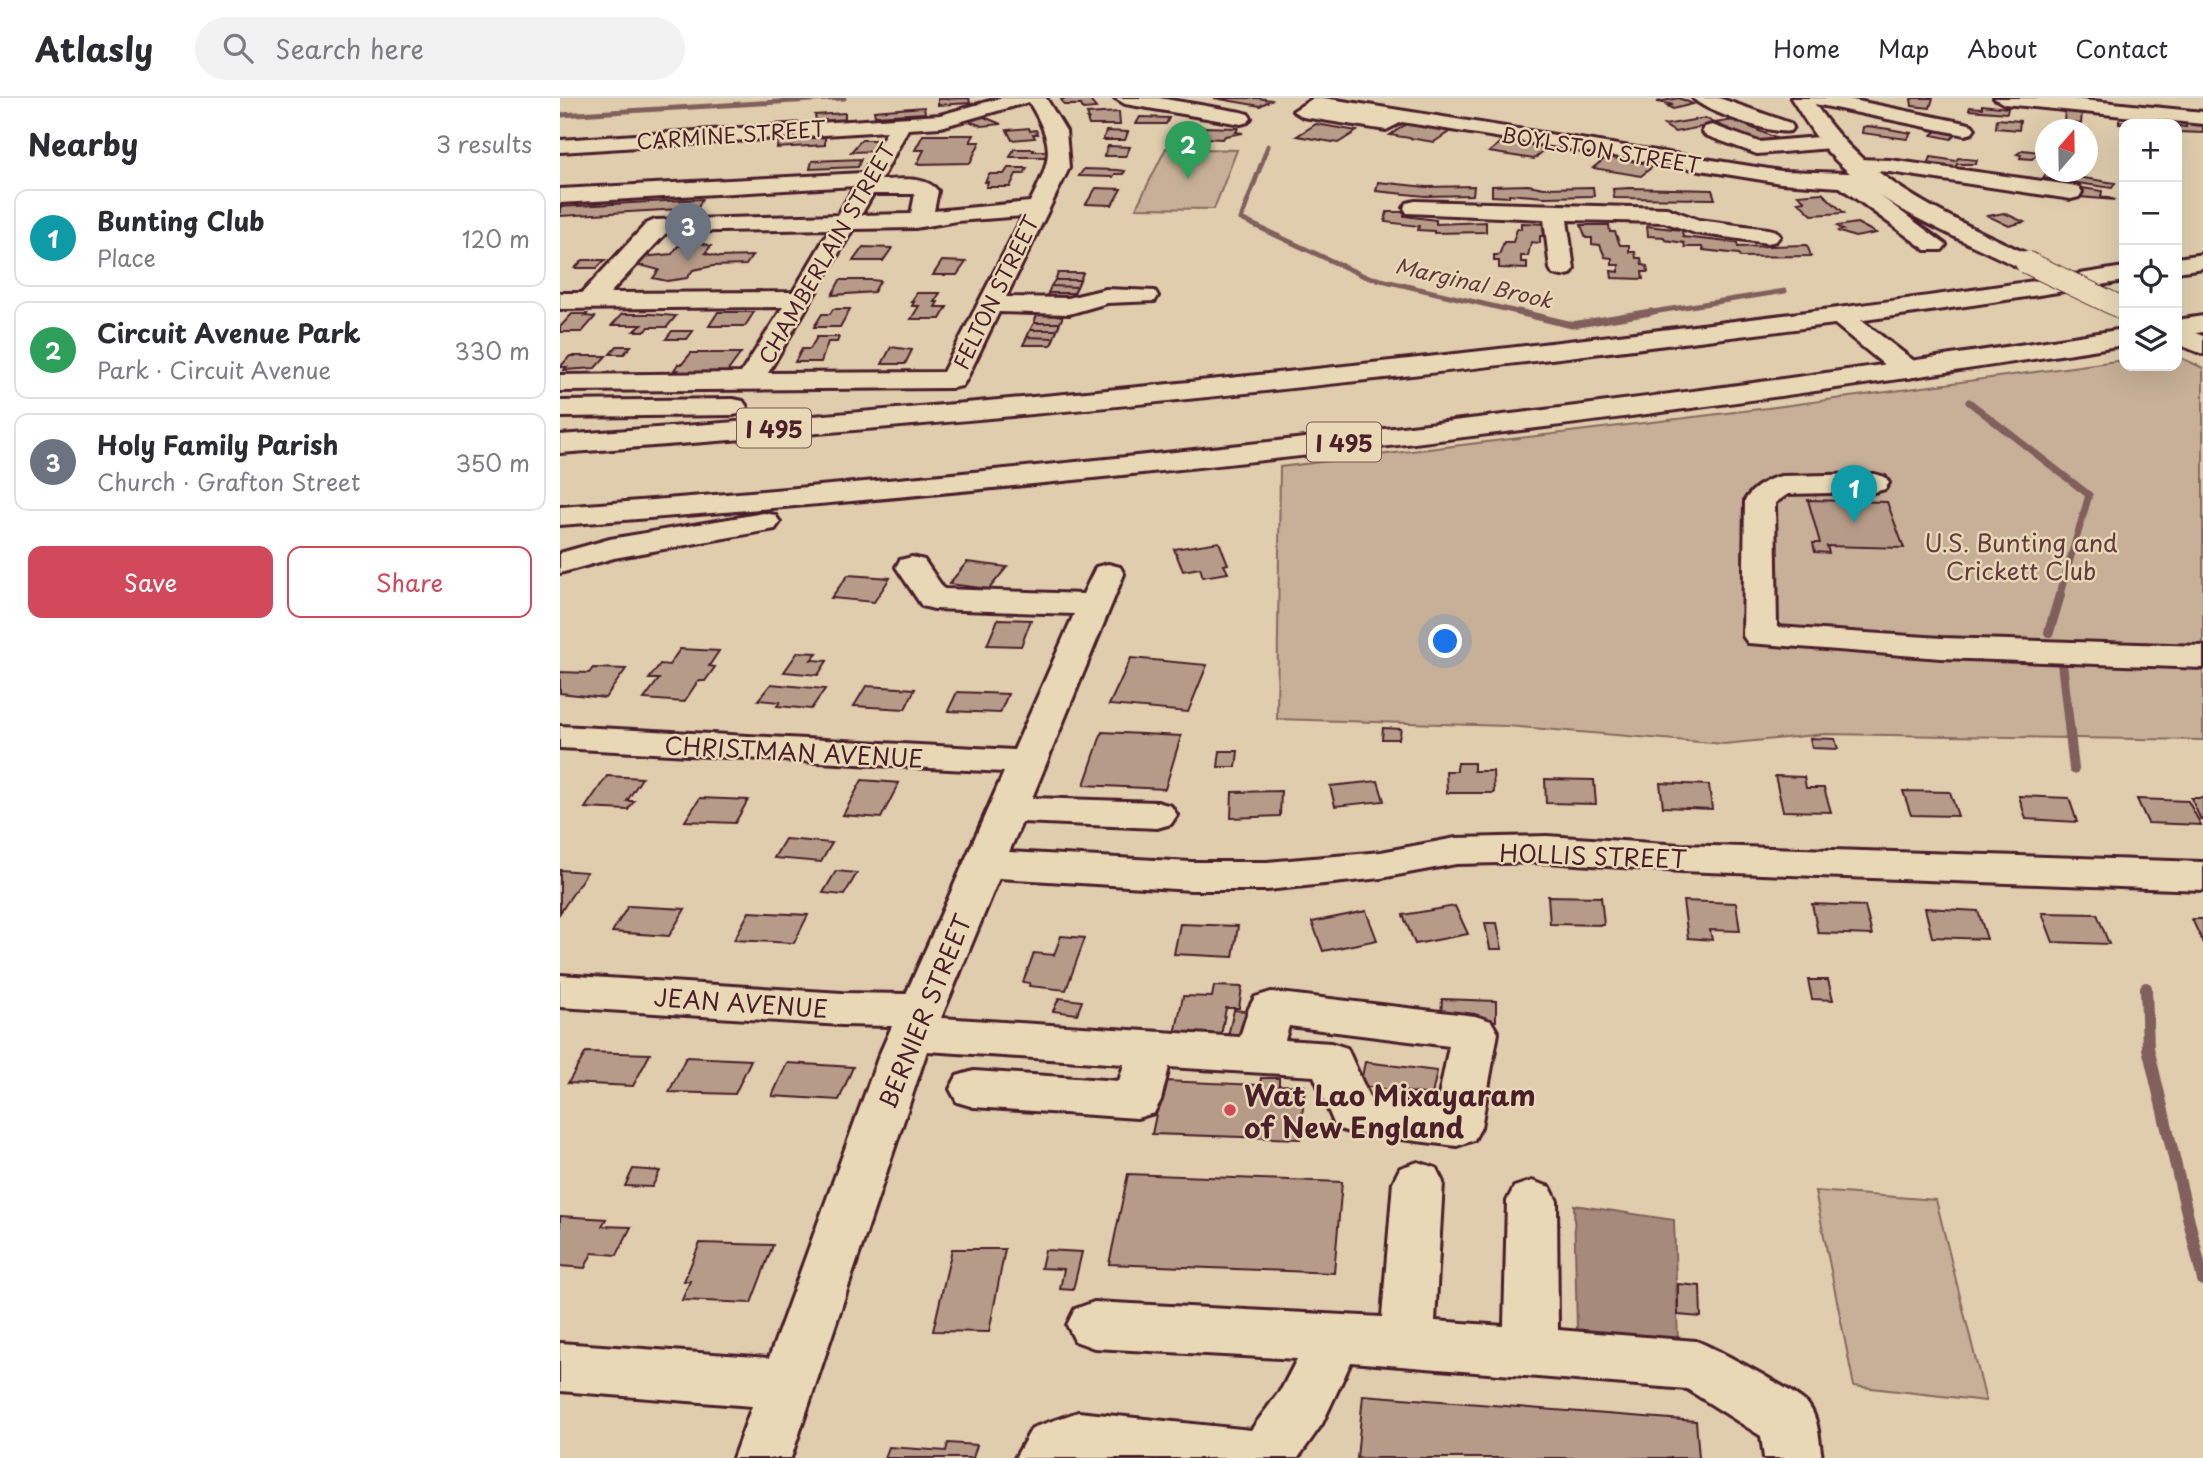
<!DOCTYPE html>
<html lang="en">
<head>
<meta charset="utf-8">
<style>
	:root { --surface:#fff; --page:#f2f2f3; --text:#2b2b33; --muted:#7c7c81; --line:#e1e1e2; --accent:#d1495b }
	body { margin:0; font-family:"Playpen Sans",sans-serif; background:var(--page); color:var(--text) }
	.controls { position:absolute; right:21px; top:21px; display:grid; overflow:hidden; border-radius:14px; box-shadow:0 7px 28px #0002 }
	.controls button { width:63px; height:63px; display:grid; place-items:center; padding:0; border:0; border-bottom:2px solid var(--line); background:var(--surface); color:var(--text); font:35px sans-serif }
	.compass { position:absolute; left:1475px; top:21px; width:63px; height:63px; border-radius:50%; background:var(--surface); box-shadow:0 7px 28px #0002; rotate:20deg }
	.you { position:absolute; left:886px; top:544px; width:24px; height:24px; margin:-18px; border:5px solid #fff; border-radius:50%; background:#1a73e8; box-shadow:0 0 0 10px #1a73e833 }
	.badge { display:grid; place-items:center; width:46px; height:46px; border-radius:50%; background:var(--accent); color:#fff; font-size:23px; font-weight:700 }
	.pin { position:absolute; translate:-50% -58px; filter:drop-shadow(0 2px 4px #0008) }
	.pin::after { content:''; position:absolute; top:37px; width:24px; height:21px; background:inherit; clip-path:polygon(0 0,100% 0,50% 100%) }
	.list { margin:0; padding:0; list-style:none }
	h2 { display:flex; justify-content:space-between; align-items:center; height:91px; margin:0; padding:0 28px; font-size:30px }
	h2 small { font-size:23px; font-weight:400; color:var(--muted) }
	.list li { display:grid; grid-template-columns:46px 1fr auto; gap:21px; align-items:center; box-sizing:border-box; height:98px; margin:0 14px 14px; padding:0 14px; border:2px solid var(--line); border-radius:14px }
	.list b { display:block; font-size:26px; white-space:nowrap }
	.list p { margin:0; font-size:23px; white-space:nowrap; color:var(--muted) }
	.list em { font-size:23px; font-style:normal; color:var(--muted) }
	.actions { display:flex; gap:14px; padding:21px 28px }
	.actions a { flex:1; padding:16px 0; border:2px solid var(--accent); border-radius:14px; text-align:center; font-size:24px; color:var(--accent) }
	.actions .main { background:var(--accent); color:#fff }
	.icon { flex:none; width:38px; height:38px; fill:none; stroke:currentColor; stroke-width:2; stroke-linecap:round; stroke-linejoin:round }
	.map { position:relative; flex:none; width:1643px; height:1360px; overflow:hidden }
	header { display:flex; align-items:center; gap:42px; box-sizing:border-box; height:98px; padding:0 35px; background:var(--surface); border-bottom:2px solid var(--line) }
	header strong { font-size:33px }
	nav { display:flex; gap:38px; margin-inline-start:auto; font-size:24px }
	.search { width:490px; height:63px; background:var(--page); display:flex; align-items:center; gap:18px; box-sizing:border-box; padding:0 24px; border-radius:38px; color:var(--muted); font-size:26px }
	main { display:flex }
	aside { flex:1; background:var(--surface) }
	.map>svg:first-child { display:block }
</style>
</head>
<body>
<header>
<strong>Atlasly</strong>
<div class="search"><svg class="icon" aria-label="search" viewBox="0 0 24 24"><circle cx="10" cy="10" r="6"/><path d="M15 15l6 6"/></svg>Search here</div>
<nav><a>Home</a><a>Map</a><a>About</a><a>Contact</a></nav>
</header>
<main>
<aside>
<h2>Nearby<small>3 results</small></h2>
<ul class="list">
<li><span class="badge" style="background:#0f9aa8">1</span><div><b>Bunting Club</b><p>Place</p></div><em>120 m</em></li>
<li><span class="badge" style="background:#2e9e5b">2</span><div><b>Circuit Avenue Park</b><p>Park · Circuit Avenue</p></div><em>330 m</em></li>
<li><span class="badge" style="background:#6b7280">3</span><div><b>Holy Family Parish</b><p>Church · Grafton Street</p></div><em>350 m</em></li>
</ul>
<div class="actions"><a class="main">Save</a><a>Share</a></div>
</aside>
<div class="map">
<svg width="1643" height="1360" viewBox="0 0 1643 1360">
	<rect width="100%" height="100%" fill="#dfcdad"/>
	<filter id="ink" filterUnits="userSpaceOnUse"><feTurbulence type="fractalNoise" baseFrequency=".0143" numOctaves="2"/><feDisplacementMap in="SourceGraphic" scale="14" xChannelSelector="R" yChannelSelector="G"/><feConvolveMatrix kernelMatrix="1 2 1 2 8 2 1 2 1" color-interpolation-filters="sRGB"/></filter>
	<g filter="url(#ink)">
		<!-- green -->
		<path fill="#c7b097" stroke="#886861" stroke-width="2" d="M606,50L677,52L654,111L576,110Z
			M1617,258L1643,270V642L1265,636L1164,646L947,628L717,621L720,369L1208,310L1564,262V268H1617Z
			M1255,1093L1376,1102L1426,1303L1294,1288Z"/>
		<!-- water -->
		<path fill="#a68a7b" stroke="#815f5b" stroke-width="2" d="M1014,1107L1114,1122L1118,1245L1017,1231Z"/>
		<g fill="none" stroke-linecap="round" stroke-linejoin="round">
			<!-- stream-far3 -->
			<path stroke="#815f5b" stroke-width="5" d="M0,17L284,0
				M708,48L681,121L804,178L966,216
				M1080,216L1225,193"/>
			<!-- stream-far2 -->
			<path stroke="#815f5b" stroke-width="7" d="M958,214L1012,227L1091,214
				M1409,304L1529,397L1499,499"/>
			<!-- stream-far1 -->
			<path stroke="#815f5b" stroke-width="10" d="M1489,534L1500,497
				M1502,565L1514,671"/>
			<!-- stream -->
			<path stroke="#815f5b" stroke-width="12" d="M1586,890L1588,950L1643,1182"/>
		</g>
		<!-- building -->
		<path fill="#b69c88" stroke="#4a1f2b" stroke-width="2" d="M409,0L410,5L378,7V1Z
			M528,0L536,10L523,11L521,7H504L501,1Z
			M654,0H698L711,2L700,8Z
			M1119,0L1133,6L1113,11L1107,8L1113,7L1109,6L1097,4Z
			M1355,0H1373L1370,10L1352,8L1351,1Z
			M1422,7L1448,10L1447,15L1409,12L1410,9L1422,10Z
			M364,9L365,15L315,18L314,13Z
			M1505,12L1522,13L1521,26L1504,24Z
			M559,14L560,27H529L527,21H529L527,16Z
			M285,15V23L256,22L255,17Z
			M419,17L441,26L422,28L403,21Z
			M1567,18L1584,19V26H1559V23L1567,24Z
			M580,19L609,20L606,26H576Z
			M1145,20L1155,25L1174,22L1218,41L1199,44L1157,26L1115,34L1104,27Z
			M1437,21L1460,23L1459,32L1436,30Z
			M1626,23L1643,25V35L1618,34V28L1626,29Z
			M848,25L892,32L874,44L830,37Z
			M756,26L797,33L778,45L737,38Z
			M1307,28L1329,31L1351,35L1347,41L1302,35L1303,29Z
			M1373,28L1390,31L1386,35L1396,36L1391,41L1372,37L1377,33L1369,32Z
			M642,29L678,30L676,34L683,35L665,38L663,41L642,40L643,37H638Z
			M469,30L470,33L476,32L478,36H473L475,40L452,42L447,32Z
			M546,33L568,34L565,42H543Z
			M363,37H414L410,44H420L410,65L357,66L364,52H355Z
			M265,39V47L217,50L218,43Z
			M945,41L989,48L974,61L929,54Z
			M301,42H324L318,53L291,54Z
			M548,48L570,49L566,58H544Z
			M454,51H474L473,53H493L491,59H450Z
			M1463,52L1479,54L1472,61L1460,60L1461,57L1457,56Z
			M1049,57L1097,65L1081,78L1033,70Z
			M1371,59L1396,63L1398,60L1417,62L1416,66H1397L1394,72L1367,68Z
			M301,61L298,69L250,71L252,63Z
			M448,70H467L464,76H456L450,89H426L428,84H425L429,76H444Z
			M524,71L557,72L565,73L563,76H555L553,79L519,78Z
			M1487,74H1499L1498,76L1555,85L1552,90L1483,80Z
			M818,84L866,89L914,88L913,97L865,98L816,93Z
			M968,87L984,90L1033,89L1034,98L984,99L949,96V99L932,98V88Z
			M536,90L561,91L552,107L526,106Z
			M1070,90L1152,92L1155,101L1054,100L1053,91Z
			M1522,90L1542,93L1541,98L1555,102L1520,99Z
			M1262,95L1284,115L1252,117L1238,104L1245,103L1238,97Z
			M142,101L138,110L0,118V109Z
			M827,114H845L844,118L876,122V126L926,124V134L874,135V133L858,132L859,128L825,124Z
			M1444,115L1464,124L1449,128L1428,118Z
			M961,125L987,126L985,138H980V145L971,144L968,158H961V164H967V171L939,170V163H934V157H939L944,144H953L957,131H961Z
			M1297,125L1316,135L1295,139L1277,133L1283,132L1277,128Z
			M1021,127H1049L1050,134H1055L1060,147H1069V154H1075L1076,160H1081L1082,167L1087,168L1088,174H1082L1083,181L1052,180L1051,173L1059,174V167H1052V160L1045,159L1040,147L1032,146V140H1026Z
			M1087,128L1122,132L1123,139L1177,145L1178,149L1247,147L1251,158L1180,159L1179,156L1143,152L1142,149H1125L1124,145L1105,142L1104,139L1088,138Z
			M138,144L151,148L145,155L159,159L192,158L186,167L153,168L133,172L127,180L107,183L93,180L99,172L84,168L64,169L71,160L112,156L118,148Z
			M303,149L332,150L323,163H293Z
			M23,162H45L37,170H15Z
			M382,163L406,164L397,177H373Z
			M498,175H523L520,182H495Z
			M280,182H312L320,183L314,194L272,197Z
			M495,182H520L517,189L491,188Z
			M491,188L517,189L514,195H488Z
			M357,195H380L374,204H378L375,209H387L380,221H351L359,208H352L354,204H351Z
			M488,195H514L511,202H485Z
			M273,211H290L280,229H254L262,216H270Z
			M158,214H194L185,228H149Z
			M12,216H27L25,218L35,219L22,234H0V229Z
			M62,216H91L116,218L107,229H89L86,233H74L82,227H52Z
			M477,217L503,218L500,225H474Z
			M474,225H500L497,232H470Z
			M470,232H497L494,240L467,239Z
			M112,233H133L127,241H106Z
			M257,239H279L277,244H268L261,264H235L242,251H250Z
			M467,239L494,240L491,247H463Z
			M57,248H71L64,256H50Z
			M331,249L352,252L345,266H322Z
			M131,255H181L167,274H116L118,272H114L118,266H122Z
			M10,258H46L35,270L4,272L7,269H0Z
			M1248,402L1327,404L1344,450L1267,448L1269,455L1255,454L1253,445H1260Z
			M659,444L668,466L664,467L668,475L643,479L640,470L623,473L614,451Z
			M407,464L447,469L429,491L389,486Z
			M288,477L330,480L314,504L271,500Z
			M438,521L471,522L461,548L427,547Z
			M120,551L159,553L149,568L155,569L145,583H138L124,604L84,601L99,581H89L100,566L109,567Z
			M238,554L257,555L251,562L267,563L258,577L224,574Z
			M571,560L647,567L628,614L549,607Z
			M33,570L66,571L45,600L0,595V574L29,575Z
			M211,586L265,591L251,611L217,608L220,604L198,602Z
			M306,588L355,591L345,611L294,608Z
			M397,594L448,596L440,615L388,613Z
			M823,630L841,631L839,641H822Z
			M542,634L621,638L605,691L524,687Z
			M1250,640L1275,641L1278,651L1252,650Z
			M660,653H678L676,669H658Z
			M897,665H914V673H933L934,695H887L886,673H897Z
			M47,678L82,680L67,703H74L68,712L25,710Z
			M1215,678L1244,679L1246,690H1264L1271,714L1223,713Z
			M985,681L1034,682L1036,706L986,705Z
			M302,682L339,685L321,720L283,717Z
			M818,683L824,703L775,708L770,688Z
			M1100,685L1149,687L1152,711L1103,709Z
			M721,693L720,718L671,720L672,694Z
			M1343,693L1390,694L1398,718L1351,717Z
			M1459,698L1509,700L1517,724L1466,721Z
			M140,700L188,702L175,725L125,723Z
			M1631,700H1643V722H1641Z
			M1577,701L1628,703L1641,727L1588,725Z
			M225,741L272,745L261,764L214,760Z
			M0,772L27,774L0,815Z
			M276,773L297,775L284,797L263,795Z
			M988,798L1041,799L1044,827L990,826Z
			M1123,803L1176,805L1180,833L1150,832L1152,842L1128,840Z
			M1252,806L1305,808L1312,837L1258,835Z
			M68,808L125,811L109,838L52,834Z
			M895,808L908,836L855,846L843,817Z
			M1365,810L1418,813L1427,841L1372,839Z
			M806,813L817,842L763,853L752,824Z
			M189,814L248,817L234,845L174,842Z
			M1482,815L1537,816L1549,846L1493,844Z
			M1632,821H1643V845Z
			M925,825H937L942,851H930Z
			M620,826L678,828L673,859L614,856Z
			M501,838L525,840L506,892L469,888L470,885L463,884L474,855L494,857Z
			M1248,882H1268L1273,902L1252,901Z
			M654,888L682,889L679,910H666L660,943L614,941L623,898L652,899Z
			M499,900L522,903L517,916L493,913Z
			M882,901L936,903V923L881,921Z
			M674,912L692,914L685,943L667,942Z
			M26,954L90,956L73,988L8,985Z
			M126,959L191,962L175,996L109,994Z
			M805,964L877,973L872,997L800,988Z
			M227,965L293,969L279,1002L212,998Z
			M701,980H719V987L745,988L740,1041L592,1036L603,983L700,987Z
			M73,1071L100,1073L92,1089L65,1088Z
			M568,1076L782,1084L774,1175L549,1166Z
			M0,1118L46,1121L42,1128L71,1129L57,1157L32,1155L25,1170L0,1168Z
			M140,1145L213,1147L191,1205L122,1202L130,1183H124Z
			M392,1151H445L429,1234L373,1233Z
			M485,1152L522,1154L513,1192L500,1191L504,1171L481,1170Z
			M1118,1186L1140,1188L1141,1219L1118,1217Z
			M803,1297L1136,1323L1139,1360H797Z
			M388,1345L417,1347L413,1360H325L329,1349L386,1353Z"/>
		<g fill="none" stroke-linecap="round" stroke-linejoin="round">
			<!-- minor casing -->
			<g stroke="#4a1f2b" stroke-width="6">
				<path id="minor" d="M441,0H486L506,33L509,70L446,199L508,200L546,191L595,193L598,198L595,203L547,205L509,216L439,214L406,282L402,288L392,290L0,293V277L181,275L223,209L0,211V195H22L86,126L95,122L278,117L295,88L0,105V91L303,75L327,33L0,54V42L380,17ZM469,4C495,48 493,59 470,104L374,113L378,93C366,77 339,82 321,82L348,31L381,29ZM313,96H355L351,116L301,117ZM463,118L383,274L208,275L293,131L355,130L397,123ZM270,131L233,194L50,195L107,134Z
					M555,0H599L681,14L688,16L691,20L688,24L681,26L565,6Z
					M764,0L1221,73L1321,76L1324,81L1321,86L1307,88L1386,147L1382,152H1366L1280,89L1221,85L842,24L826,32L743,19L733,13L752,1Z
					M1133,0H1159L1230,25L1233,29L1230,33C1214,37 1144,13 1133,0Z
					M1245,0H1283L1405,25L1412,27L1415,31L1412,35L1405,37L1255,6Z
					M1434,0H1502L1643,14V26L1444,6Z
					M1152,27L1199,44L1271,38L1278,40L1281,44L1278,48L1271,50L1197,56L1145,37L1142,33L1145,29Z
					M1295,61L1330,62L1511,87L1519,89L1522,94L1519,99L1511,101L1330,74L1288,71L1284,67L1288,63Z
					M855,103L1107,110L1139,122L1208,131L1216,133L1220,138L1216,143L1208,145L1135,135L1104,124L1007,122L1014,171L1011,176L1002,178L993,176L990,171L984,121L847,115L844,110L847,105Z
					M1280,210L1289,213L1358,266L1361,272L1358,278L1348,280L1338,278L1271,223L1267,218L1271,213Z
					M1314,376L1325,379L1329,385L1325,391L1314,394L1228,396L1215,405L1217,529L1381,540L1643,548V570L1381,560L1188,545L1183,538L1185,402C1193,390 1207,381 1221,378Z
					M352,459L364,462L384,491L523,496L536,469L548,466L560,469L564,476L472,700L597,704L611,708L617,717L611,726L597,730L462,724L449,754L631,764H707L821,754L896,740L987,738L1121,747L1643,764V792L1121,773L987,764L896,766L821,780L707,792H631L439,780L381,920L680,939L689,910L695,899L711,894L915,918L931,923L938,935L921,1029L914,1042L897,1048L793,1035L776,1030L754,978L609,969L601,1002L594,1015L577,1020L414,1009L397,1004L390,991L397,978L414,973L559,983L564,966L367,953L231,1360H173L192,1308L0,1293V1245L209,1260L318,960L332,928L282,927L0,909V877L282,895L346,896L444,674L0,650V628L454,652L514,516L374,511L362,508L336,469L340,462ZM729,928L889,948L877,1008L810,1001L787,950L771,945L725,942Z
					M858,1064L876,1070L883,1084L875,1223L944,1228L947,1103L954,1089L972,1083L990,1089L997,1103L998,1232L1136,1243C1153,1249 1240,1295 1249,1308C1259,1322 1259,1343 1262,1360H1204L1201,1338L1127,1291L791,1264L762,1326L738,1360H455L472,1330L518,1314L691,1332L722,1290L737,1261L534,1250L515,1243L507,1227L515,1211L534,1204L822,1219L833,1084L840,1070Z"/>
			</g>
			<!-- major casing -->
			<g stroke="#4a1f2b" stroke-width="6">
				<path id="major" d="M1231,0H1251C1304,85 1388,118 1474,159L1478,164L1474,169L1466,171L1458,169C1393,137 1318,109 1268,54C1254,37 1243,19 1231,0Z
					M1617,228L1643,238V256L1617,246Z"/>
			</g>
			<!-- highway casing -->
			<g stroke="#4a1f2b" stroke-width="6">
				<path id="highway" d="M1643,156V170L1617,174V160Z
					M1564,169V183C1380,215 1194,236 1008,259C673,299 337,331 0,355V337C337,314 672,282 1008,243C1193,221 1379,199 1564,169Z
					M1643,218V234L1617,238V222Z
					M1564,231V247C1046,329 523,388 0,427V409C523,370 1046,312 1564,231Z
					M173,301L183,303L187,309L183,315L173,317L0,319V303Z
					M204,415L215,417L220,424L215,431L54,460L0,475V455L50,441Z"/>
			</g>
			<!-- minor -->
			<use href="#minor" fill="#e9d8b5" fill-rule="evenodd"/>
			<!-- major -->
			<use href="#major" fill="#e9d8b5" fill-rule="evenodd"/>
			<!-- highway -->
			<use href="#highway" fill="#e9d8b5" fill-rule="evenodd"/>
			<!-- major-bridge casing -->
			<g stroke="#4a1f2b" stroke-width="24" stroke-linecap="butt">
				<path id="major-bridge" d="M1466,164L1564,211"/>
			</g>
			<!-- major-bridge -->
			<use href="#major-bridge" stroke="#e9d8b5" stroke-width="22"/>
		</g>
	</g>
	<!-- markers -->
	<circle fill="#d1495b" stroke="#e9d8b5" stroke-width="2.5" cx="670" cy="1012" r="7"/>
	<g text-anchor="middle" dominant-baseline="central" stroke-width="5" stroke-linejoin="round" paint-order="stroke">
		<!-- far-street labels -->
		<g font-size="21" fill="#4a1f2b" stroke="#e9d8b5">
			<text transform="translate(171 36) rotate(-4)">CARMINE STREET</text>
			<text transform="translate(1041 51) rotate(9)">BOYLSTON STREET</text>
			<text transform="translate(266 155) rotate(-60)">CHAMBERLAIN STREET</text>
			<text transform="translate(435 194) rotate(-64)">FELTON STREET</text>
		</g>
		<!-- far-water labels -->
		<g font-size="21" font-style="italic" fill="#613a3f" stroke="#e9d8b5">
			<text transform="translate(914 184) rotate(13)">Marginal Brook</text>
		</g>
		<!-- shield labels -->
		<g fill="#e9d8b5" stroke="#7a5654" stroke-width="2">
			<rect x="177" y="310.5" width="74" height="39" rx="5"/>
			<rect x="747" y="324.5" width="74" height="39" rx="5"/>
		</g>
		<g font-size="23" font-weight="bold" fill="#4a1f2b">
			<text x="214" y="330">I 495</text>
			<text x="784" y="344">I 495</text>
		</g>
		<!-- park labels -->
		<g font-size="24" fill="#633c41" stroke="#e9d8b5">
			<text x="1461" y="444">U.S. Bunting and<tspan x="1461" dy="28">Crickett Club</tspan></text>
		</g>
		<!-- street labels -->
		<g font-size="24" fill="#4a1f2b" stroke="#e9d8b5">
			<text transform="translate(234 653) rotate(3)">CHRISTMAN AVENUE</text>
			<text transform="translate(1033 757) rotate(2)">HOLLIS STREET</text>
			<text transform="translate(181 904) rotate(4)">JEAN AVENUE</text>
			<text transform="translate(364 913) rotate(-68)">BERNIER STREET</text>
		</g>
		<!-- near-poi labels -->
		<g font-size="28" font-weight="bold" fill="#4a1f2b" stroke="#e9d8b5" text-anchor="start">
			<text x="684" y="996">Wat Lao Mixayaram<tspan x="684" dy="32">of New England</tspan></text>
		</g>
	</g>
</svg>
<div class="controls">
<button>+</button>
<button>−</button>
<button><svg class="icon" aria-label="locate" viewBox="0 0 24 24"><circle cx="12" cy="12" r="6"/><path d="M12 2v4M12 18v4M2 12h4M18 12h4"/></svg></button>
<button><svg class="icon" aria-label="layers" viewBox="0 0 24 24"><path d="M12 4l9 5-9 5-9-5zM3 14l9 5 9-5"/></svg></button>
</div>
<svg class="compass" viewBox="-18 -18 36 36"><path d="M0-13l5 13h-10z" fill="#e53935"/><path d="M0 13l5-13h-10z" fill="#7c7c81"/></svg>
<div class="you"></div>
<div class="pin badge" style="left:1294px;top:425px;background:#0f9aa8">1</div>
<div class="pin badge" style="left:628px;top:81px;background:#2e9e5b">2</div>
<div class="pin badge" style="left:128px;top:163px;background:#6b7280">3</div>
</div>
</main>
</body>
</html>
